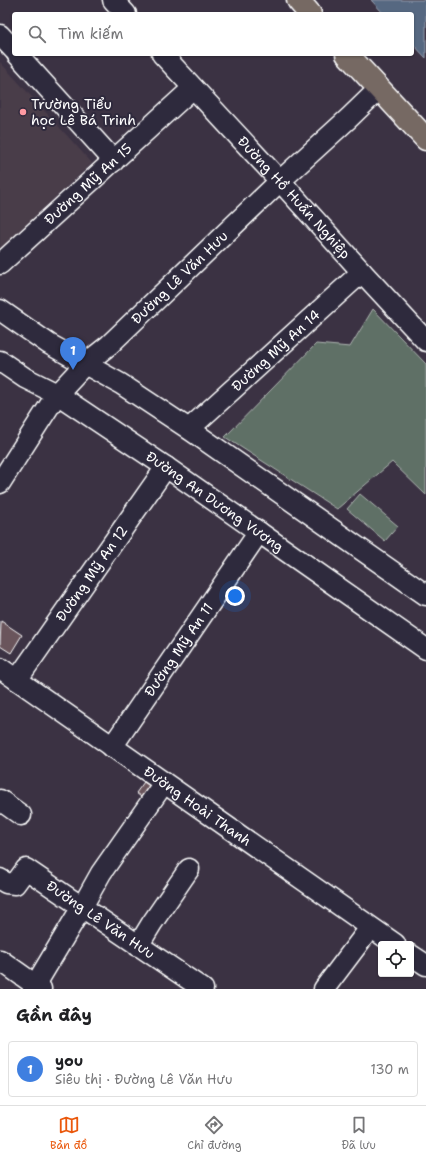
<!DOCTYPE html>
<html lang="vi">
<head>
<meta charset="utf-8">
<style>
	:root { --surface:#fff; --page:#f2f2f2; --text:#202124; --muted:#757577; --line:#e0e0e0; --accent:#ea580c }
	body { margin:0; font-family:"Shantell Sans",sans-serif; background:var(--page); color:var(--text) }
	.controls { position:absolute; right:12px; bottom:12px; display:grid; overflow:hidden; border-radius:4px; box-shadow:0 1px 3px #0004 }
	.controls button { width:36px; height:36px; display:grid; place-items:center; padding:0; border:0; border-bottom:1px solid var(--line); background:var(--surface); color:var(--text); font:20px sans-serif }
	.you { position:absolute; left:235px; top:596px; width:14px; height:14px; margin:-10px; border:3px solid #fff; border-radius:50%; background:#1a73e8; box-shadow:0 0 0 6px #1a73e833 }
	.badge { display:grid; place-items:center; width:26px; height:26px; border-radius:50%; background:var(--accent); color:#fff; font-size:13px; font-weight:700 }
	.pin { position:absolute; translate:-50% -33px; filter:drop-shadow(0 1px 2px #0008) }
	.pin::after { content:''; position:absolute; top:21px; width:14px; height:12px; background:inherit; clip-path:polygon(0 0,100% 0,50% 100%) }
	.list { margin:0; padding:0; list-style:none }
	h2 { display:flex; justify-content:space-between; align-items:center; height:52px; margin:0; padding:0 16px; font-size:17px }
	h2 small { font-size:13px; font-weight:400; color:var(--muted) }
	.list li { display:grid; grid-template-columns:26px 1fr auto; gap:12px; align-items:center; box-sizing:border-box; height:56px; margin:0 8px 8px; padding:0 8px; border:1px solid var(--line); border-radius:4px }
	.list b { display:block; font-size:15px; white-space:nowrap }
	.list p { margin:0; font-size:13px; white-space:nowrap; color:var(--muted) }
	.list em { font-size:13px; font-style:normal; color:var(--muted) }
	.icon { flex:none; width:22px; height:22px; fill:none; stroke:currentColor; stroke-width:2; stroke-linecap:round; stroke-linejoin:round }
	.map { position:relative; flex:none; width:426px; height:989px; overflow:hidden }
	.search { position:absolute; background:var(--surface); box-shadow:0 1px 3px #0004; left:12px; right:12px; top:12px; height:44px; display:flex; align-items:center; gap:10px; box-sizing:border-box; padding:0 14px; border-radius:4px; color:var(--muted); font-size:15px }
	.sheet { height:116px; background:var(--surface) }
	nav { display:flex; justify-content:space-around; align-items:center; box-sizing:border-box; height:56px; border-top:1px solid var(--line); background:var(--surface); font-size:11px; color:var(--muted) }
	nav a { display:grid; justify-items:center; gap:2px }
	nav .on { color:var(--accent) }
	.map>svg:first-child { display:block }
</style>
</head>
<body>
<div class="map">
<svg width="426" height="989" viewBox="0 0 426 989">
	<rect width="100%" height="100%" fill="#3b3243"/>
	<filter id="ink" filterUnits="userSpaceOnUse"><feTurbulence type="fractalNoise" baseFrequency=".025" numOctaves="2"/><feDisplacementMap in="SourceGraphic" scale="8" xChannelSelector="R" yChannelSelector="G"/><feConvolveMatrix kernelMatrix="1 2 1 2 8 2 1 2 1" color-interpolation-filters="sRGB"/></filter>
	<g filter="url(#ink)">
		<!-- built -->
		<path fill="#493c4a" d="M0,62L92,163L0,249Z"/>
		<!-- green -->
		<path fill="#5f6f66" stroke="#afb7b2" d="M373,309L426,364V495L392,462L337,509L225,437L316,344L350,347Z
			M360,494L398,526L385,541L347,509Z"/>
		<!-- water -->
		<path fill="#566781" stroke="#9aa4b3" d="M371,0H426V58L412,43V14H384Z"/>
		<!-- building -->
		<path fill="#6b545b" stroke="#fff" d="M1,621L22,635L11,653L0,646Z
			M144,782L153,788L145,800L136,793Z"/>
		<g fill="none" stroke-linecap="round" stroke-linejoin="round">
			<!-- minor casing -->
			<g stroke="#fff" stroke-width="23">
				<g id="minor">
					<path d="M113,0L126,14"/>
					<path d="M0,35L14,50"/>
					<path d="M17,54L114,161"/>
					<path id="s1" d="M162,54L280,181L362,272L426,341"/>
					<path id="s2" d="M0,264L193,88"/>
					<path d="M0,310L49,344L121,384L189,429L426,595"/>
					<path id="s3" d="M0,361L25,378L57,394L166,467L426,649"/>
					<path id="s4" d="M189,429L362,272"/>
					<path id="s5" d="M0,483L57,394L85,364L109,345L280,181L349,118L379,89"/>
					<path id="s6" d="M0,668L395,944"/>
					<path id="s7" d="M17,680L166,467"/>
					<path id="s8" d="M112,747L259,532"/>
					<path d="M0,800L21,815"/>
					<path id="s9" d="M0,879L6,883L15,884L26,869L203,989"/>
					<path d="M138,946L152,923L189,869"/>
					<path d="M411,955L426,965"/>
					<path d="M0,960L41,989"/>
					<path d="M33,989L82,907L101,873L164,783"/>
					<path d="M324,989L370,928"/>
				</g>
			</g>
			<!-- major casing -->
			<g stroke="#fff" stroke-width="25">
				<path id="major" d="M298,0L310,14
					M347,54L426,139"/>
			</g>
			<!-- minor -->
			<use href="#minor" stroke="#2f2a3d" stroke-width="20"/>
			<!-- major -->
			<use href="#major" stroke="#766964" stroke-width="22"/>
		</g>
	</g>
	<!-- markers -->
	<circle fill="#ff9aa2" stroke="#2f2a3d" stroke-width="1.5" cx="23" cy="112" r="4"/>
	<g text-anchor="middle" dominant-baseline="central" stroke-width="4" stroke-linejoin="round" paint-order="stroke">
		<!-- poi labels -->
		<g font-size="14" fill="#fff" stroke="#2f2a3d" text-anchor="start">
			<text x="31" y="104">Trường Tiểu<tspan x="31" dy="16">học Lê Bá Trinh</tspan></text>
		</g>
		<!-- street labels -->
		<g font-size="14" fill="#fff" stroke="#2f2a3d">
			<text stroke="none"><textPath href="#s2" startOffset="119">Đường Mỹ An 15</textPath></text>
			<text stroke="none"><textPath href="#s1" startOffset="195">Đường Hồ Huấn Nghiệp</textPath></text>
			<text stroke="none"><textPath href="#s5" startOffset="275">Đường Lê Văn Hưu</textPath></text>
			<text stroke="none"><textPath href="#s4" startOffset="117">Đường Mỹ An 14</textPath></text>
			<text stroke="none"><textPath href="#s3" startOffset="257">Đường An Dương Vương</textPath></text>
			<text stroke="none"><textPath href="#s7" startOffset="130">Đường Mỹ An 12</textPath></text>
			<text stroke="none"><textPath href="#s8" startOffset="118">Đường Mỹ An 11</textPath></text>
			<text stroke="none"><textPath href="#s6" startOffset="241">Đường Hoài Thanh</textPath></text>
			<text stroke="none"><textPath href="#s9" startOffset="125">Đường Lê Văn Hưu</textPath></text>
		</g>
	</g>
</svg>
<div class="controls">
<button><svg class="icon" aria-label="locate" viewBox="0 0 24 24"><circle cx="12" cy="12" r="6"/><path d="M12 2v4M12 18v4M2 12h4M18 12h4"/></svg></button>
</div>
<div class="you"></div>
<div class="pin badge" style="left:73px;top:370px;background:#3f7fe0">1</div>
<div class="search"><svg class="icon" aria-label="search" viewBox="0 0 24 24"><circle cx="10" cy="10" r="6"/><path d="M15 15l6 6"/></svg>Tìm kiếm</div>
</div>
<section class="sheet">
<h2>Gần đây<small></small></h2>
<ul class="list">
<li><span class="badge" style="background:#3f7fe0">1</span><div><b>you</b><p>Siêu thị · Đường Lê Văn Hưu</p></div><em>130 m</em></li>
</ul>
</section>
<nav>
<a class="on"><svg class="icon" aria-label="map" viewBox="0 0 24 24"><path d="M3 6l6-2 6 2 6-2v14l-6 2-6-2-6 2zM9 4v14M15 6v14"/></svg>Bản đồ</a>
<a><svg class="icon" aria-label="directions" viewBox="0 0 24 24"><path d="M12 3l9 9-9 9-9-9zM9 14v-3h6M13 9l2 2-2 2"/></svg>Chỉ đường</a>
<a><svg class="icon" aria-label="saved" viewBox="0 0 24 24"><path d="M7 4h10v16l-5-4-5 4z"/></svg>Đã lưu</a>
</nav>
</body>
</html>
